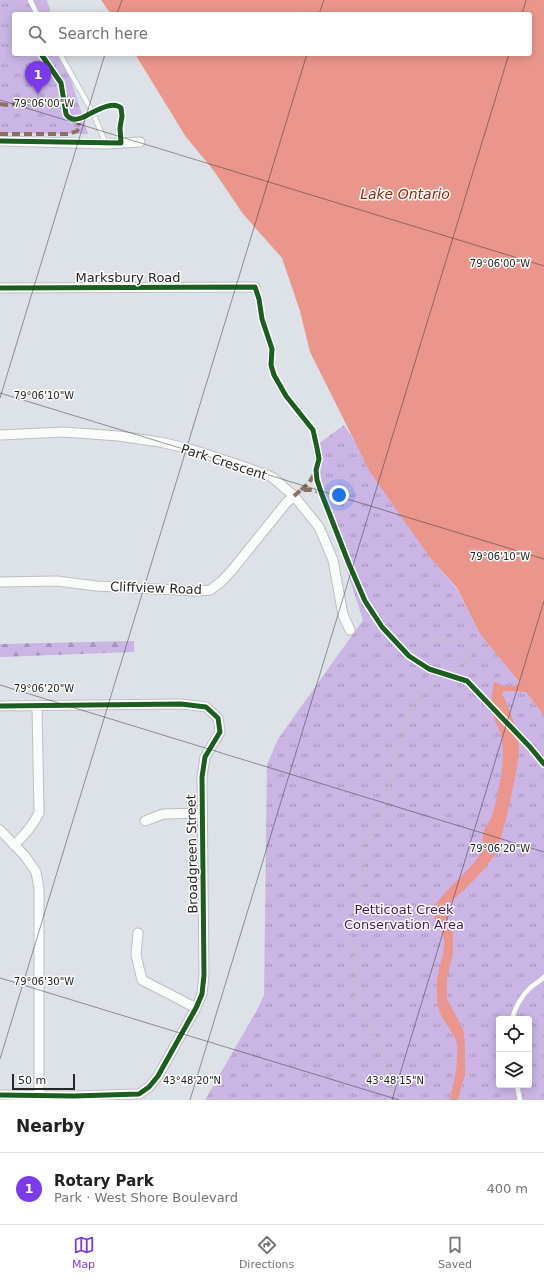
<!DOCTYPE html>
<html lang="en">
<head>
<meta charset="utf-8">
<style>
	:root { --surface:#fff; --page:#f6f6f6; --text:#202124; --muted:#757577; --line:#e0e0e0; --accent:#7c3aed }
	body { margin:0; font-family:"DejaVu Sans",sans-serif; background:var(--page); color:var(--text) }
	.controls { position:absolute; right:12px; bottom:12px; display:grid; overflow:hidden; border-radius:4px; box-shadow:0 2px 10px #0003 }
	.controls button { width:36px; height:36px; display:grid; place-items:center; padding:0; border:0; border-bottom:1px solid var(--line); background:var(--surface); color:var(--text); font:20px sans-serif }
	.scale { position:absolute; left:12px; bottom:10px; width:63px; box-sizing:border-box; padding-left:4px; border:2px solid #272727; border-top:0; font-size:11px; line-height:14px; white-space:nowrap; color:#272727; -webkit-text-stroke:3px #fff; paint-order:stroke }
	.you { position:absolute; left:339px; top:495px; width:14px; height:14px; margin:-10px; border:3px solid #fff; border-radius:50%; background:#1a73e8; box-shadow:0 0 0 6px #1a73e833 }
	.badge { display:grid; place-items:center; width:26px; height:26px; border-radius:50%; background:var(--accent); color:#fff; font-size:13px; font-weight:700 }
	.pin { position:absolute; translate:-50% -33px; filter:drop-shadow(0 1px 2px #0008) }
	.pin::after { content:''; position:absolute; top:21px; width:14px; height:12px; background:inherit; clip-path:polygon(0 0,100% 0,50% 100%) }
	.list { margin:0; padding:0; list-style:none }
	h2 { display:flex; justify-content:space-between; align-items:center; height:52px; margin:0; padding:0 16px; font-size:17px }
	h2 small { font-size:13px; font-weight:400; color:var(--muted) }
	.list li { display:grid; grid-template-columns:26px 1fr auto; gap:12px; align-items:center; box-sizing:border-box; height:72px; padding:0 16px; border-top:1px solid var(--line) }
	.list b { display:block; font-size:15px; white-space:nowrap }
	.list p { margin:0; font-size:13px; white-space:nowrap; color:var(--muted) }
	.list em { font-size:13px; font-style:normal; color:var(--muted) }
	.icon { flex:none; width:22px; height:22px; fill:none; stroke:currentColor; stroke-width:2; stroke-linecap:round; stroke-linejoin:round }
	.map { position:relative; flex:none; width:544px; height:1100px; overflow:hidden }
	.search { position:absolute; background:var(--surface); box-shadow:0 2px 10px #0003; left:12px; right:12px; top:12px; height:44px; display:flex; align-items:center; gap:10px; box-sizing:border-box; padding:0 14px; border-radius:4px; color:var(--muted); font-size:15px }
	.sheet { height:124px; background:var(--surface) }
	nav { display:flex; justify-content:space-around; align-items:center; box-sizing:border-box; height:56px; border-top:1px solid var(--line); background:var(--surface); font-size:11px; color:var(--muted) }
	nav a { display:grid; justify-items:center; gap:2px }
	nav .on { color:var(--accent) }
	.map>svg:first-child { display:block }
</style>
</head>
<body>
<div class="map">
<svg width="544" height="1100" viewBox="0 0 544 1100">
	<defs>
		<pattern id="forest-firs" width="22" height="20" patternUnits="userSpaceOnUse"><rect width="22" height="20" fill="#cab5e5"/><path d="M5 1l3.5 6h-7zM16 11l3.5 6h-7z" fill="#a493ba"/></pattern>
		<pattern id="park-tufts" width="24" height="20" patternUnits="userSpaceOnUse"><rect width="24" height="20" fill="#cab5e5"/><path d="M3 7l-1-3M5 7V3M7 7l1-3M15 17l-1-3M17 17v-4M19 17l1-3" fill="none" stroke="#a493ba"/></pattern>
	</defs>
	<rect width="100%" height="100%" fill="#dce2e7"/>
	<!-- forest -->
	<path fill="url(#forest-firs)" d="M134,641V652L0,657V644Z"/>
	<!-- park -->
	<path fill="url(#park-tufts)" fill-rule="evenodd" d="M0,0H47L51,14H14V54H63L88,134L0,133Z
		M344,425L431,559L457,589L480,634L520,683L526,692L544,716V1100H205L257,1010L264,995L267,765L278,739L363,620L321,492L317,480L313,448ZM499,1019H529V1085H499Z"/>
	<!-- water -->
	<path fill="#eb968c" d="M101,0H544V716L526,692L506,691L503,692L502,694C510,708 517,730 519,746C521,758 501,847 494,856C487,866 478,876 468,886C461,894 450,900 445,909L449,925L453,934V952L447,979V999L463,1029L465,1044V1074L458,1100H450C450,1094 452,1091 453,1085C456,1074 458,1058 457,1046C456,1032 442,1023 439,1009C437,1003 437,994 437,988C436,971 445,957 444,940C444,929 432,921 433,913C435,896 468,874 478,857C484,847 481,841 484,831C485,827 489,822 491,818C496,805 498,790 501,777C503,763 504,748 501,735C500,730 497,725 495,721C490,707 491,696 494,682H496C502,687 513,688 520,683L480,634L457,588L431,559L370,472L310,352L300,311L282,258L243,214L214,171L186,137L135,54H530V14H111Z"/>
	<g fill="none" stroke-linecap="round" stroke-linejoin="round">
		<!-- lane casing -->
		<g stroke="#bebfc0" stroke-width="6">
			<path id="lane" d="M30,0L37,14
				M60,54L93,113L106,144
				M512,1019C515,1008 521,997 529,989C533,984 539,983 544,977
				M517,1085L520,1100"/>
		</g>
		<!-- street casing -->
		<g stroke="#bebfc0" stroke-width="11">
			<path id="street" d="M0,141L106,144L140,142
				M0,288L255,287
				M0,435L64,432L118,436L160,442L190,449L242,466L272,477L294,496L319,527L333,560L343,615L350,630
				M0,582L57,581L96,586L196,591L210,590L221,582L233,569L287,502L294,496
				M0,706L181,704L206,707L218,718L220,732L205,757L202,777L204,975L202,994L196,1008L158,1076L149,1087L139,1094L74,1096L0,1095
				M145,821L163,814L202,813
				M0,830L25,856L36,872L39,888V1095
				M14,845C25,835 33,825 39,813L37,706
				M138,933L136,955L142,980L196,1008"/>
		</g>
		<!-- path -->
		<path stroke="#c1c2c2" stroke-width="1.5" stroke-dasharray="3 2" stroke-linecap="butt" d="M395,1100L392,1085L378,1043L356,998V959L349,930L364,880L362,846L381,818L409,711L431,686L469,657L478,647L474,642L461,644L450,640L440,641L431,638L409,656"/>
		<!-- lane -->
		<use href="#lane" stroke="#fafbfb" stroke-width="4.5"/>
		<!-- street -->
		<use href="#street" stroke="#fafbfb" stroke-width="9"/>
		<!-- quiet -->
		<path stroke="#8d6e63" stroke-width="4" stroke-dasharray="8 4" stroke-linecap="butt" d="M0,104L8,105L38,101L65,102
			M0,134H69L77,131L79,128L78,119
			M301,490L309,483L316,471
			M294,496L301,490H310L321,492"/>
		<!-- cycleway casing -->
		<g stroke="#fff" stroke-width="8">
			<path id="cycleway" d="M0,141L121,143L120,128L122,116L121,108C112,99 91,114 81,118C76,120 69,120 66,114L61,83L41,54
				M0,288L255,287L259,299L262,319L272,349L271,365L274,375L286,396L313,430L317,448L319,459L316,470L317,480L321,492L349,564L365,601L382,627L409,656L429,669L467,681L530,747L544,764
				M0,706L181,704L206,707L218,718L220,732L205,757L202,777L204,975L202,994L196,1008L158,1076L149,1087L139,1094L74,1096L0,1095"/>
		</g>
		<!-- cycleway -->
		<use href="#cycleway" stroke="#1b5e20" stroke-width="5"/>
	</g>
	<!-- ticks -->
	<path fill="none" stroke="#272727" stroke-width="1" stroke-opacity="0.45" d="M117,14L122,0M319,14L324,0M522,14L526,0M0,100L544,266M0,393L544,559M0,398L105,54M0,685L544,852M0,978L399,1100M0,1059L307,54M190,1100L509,54M392,1100L544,601"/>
	<g text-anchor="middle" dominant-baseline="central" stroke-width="3" stroke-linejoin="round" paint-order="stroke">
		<!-- street labels -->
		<g font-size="13" fill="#272727" stroke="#fff">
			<text x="128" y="277">Marksbury Road</text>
			<text transform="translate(224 462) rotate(18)">Park Crescent</text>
			<text transform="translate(156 588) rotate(2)">Cliffview Road</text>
			<text transform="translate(192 854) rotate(-91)">Broadgreen Street</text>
		</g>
		<!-- park labels -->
		<g font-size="13" fill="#491665" stroke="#fff">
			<text x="404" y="909">Petticoat Creek<tspan x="404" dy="15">Conservation Area</tspan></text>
		</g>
		<!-- water labels -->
		<g font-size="14" font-style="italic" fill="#9a2408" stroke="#fff">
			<text x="405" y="194">Lake Ontario</text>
		</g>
	</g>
	<g font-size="10" text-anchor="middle" fill="#272727" stroke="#fff" stroke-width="3" stroke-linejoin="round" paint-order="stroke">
		<text x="44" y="107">79°06'00"W</text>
		<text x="500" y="267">79°06'00"W</text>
		<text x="44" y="399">79°06'10"W</text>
		<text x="500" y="560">79°06'10"W</text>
		<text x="44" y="692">79°06'20"W</text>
		<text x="500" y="852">79°06'20"W</text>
		<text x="44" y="985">79°06'30"W</text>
		<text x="192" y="1084">43°48'20"N</text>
		<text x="395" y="1084">43°48'15"N</text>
	</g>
</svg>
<div class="controls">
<button><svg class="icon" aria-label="locate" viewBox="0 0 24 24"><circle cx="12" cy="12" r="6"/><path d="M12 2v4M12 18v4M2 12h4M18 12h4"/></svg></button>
<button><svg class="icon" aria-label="layers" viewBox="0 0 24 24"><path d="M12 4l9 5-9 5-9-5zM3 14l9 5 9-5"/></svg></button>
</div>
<div class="scale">50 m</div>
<div class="you"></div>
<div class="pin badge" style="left:38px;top:94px">1</div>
<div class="search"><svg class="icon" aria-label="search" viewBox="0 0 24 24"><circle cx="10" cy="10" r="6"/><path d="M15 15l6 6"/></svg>Search here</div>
</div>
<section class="sheet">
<h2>Nearby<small></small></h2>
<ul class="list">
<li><span class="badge">1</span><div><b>Rotary Park</b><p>Park · West Shore Boulevard</p></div><em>400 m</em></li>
</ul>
</section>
<nav>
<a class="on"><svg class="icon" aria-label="map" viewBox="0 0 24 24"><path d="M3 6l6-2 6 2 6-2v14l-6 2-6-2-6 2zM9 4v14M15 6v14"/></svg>Map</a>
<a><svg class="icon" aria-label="directions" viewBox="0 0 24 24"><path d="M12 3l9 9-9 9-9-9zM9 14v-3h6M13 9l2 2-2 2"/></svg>Directions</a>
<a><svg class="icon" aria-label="saved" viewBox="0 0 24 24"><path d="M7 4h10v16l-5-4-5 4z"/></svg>Saved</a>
</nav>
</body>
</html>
